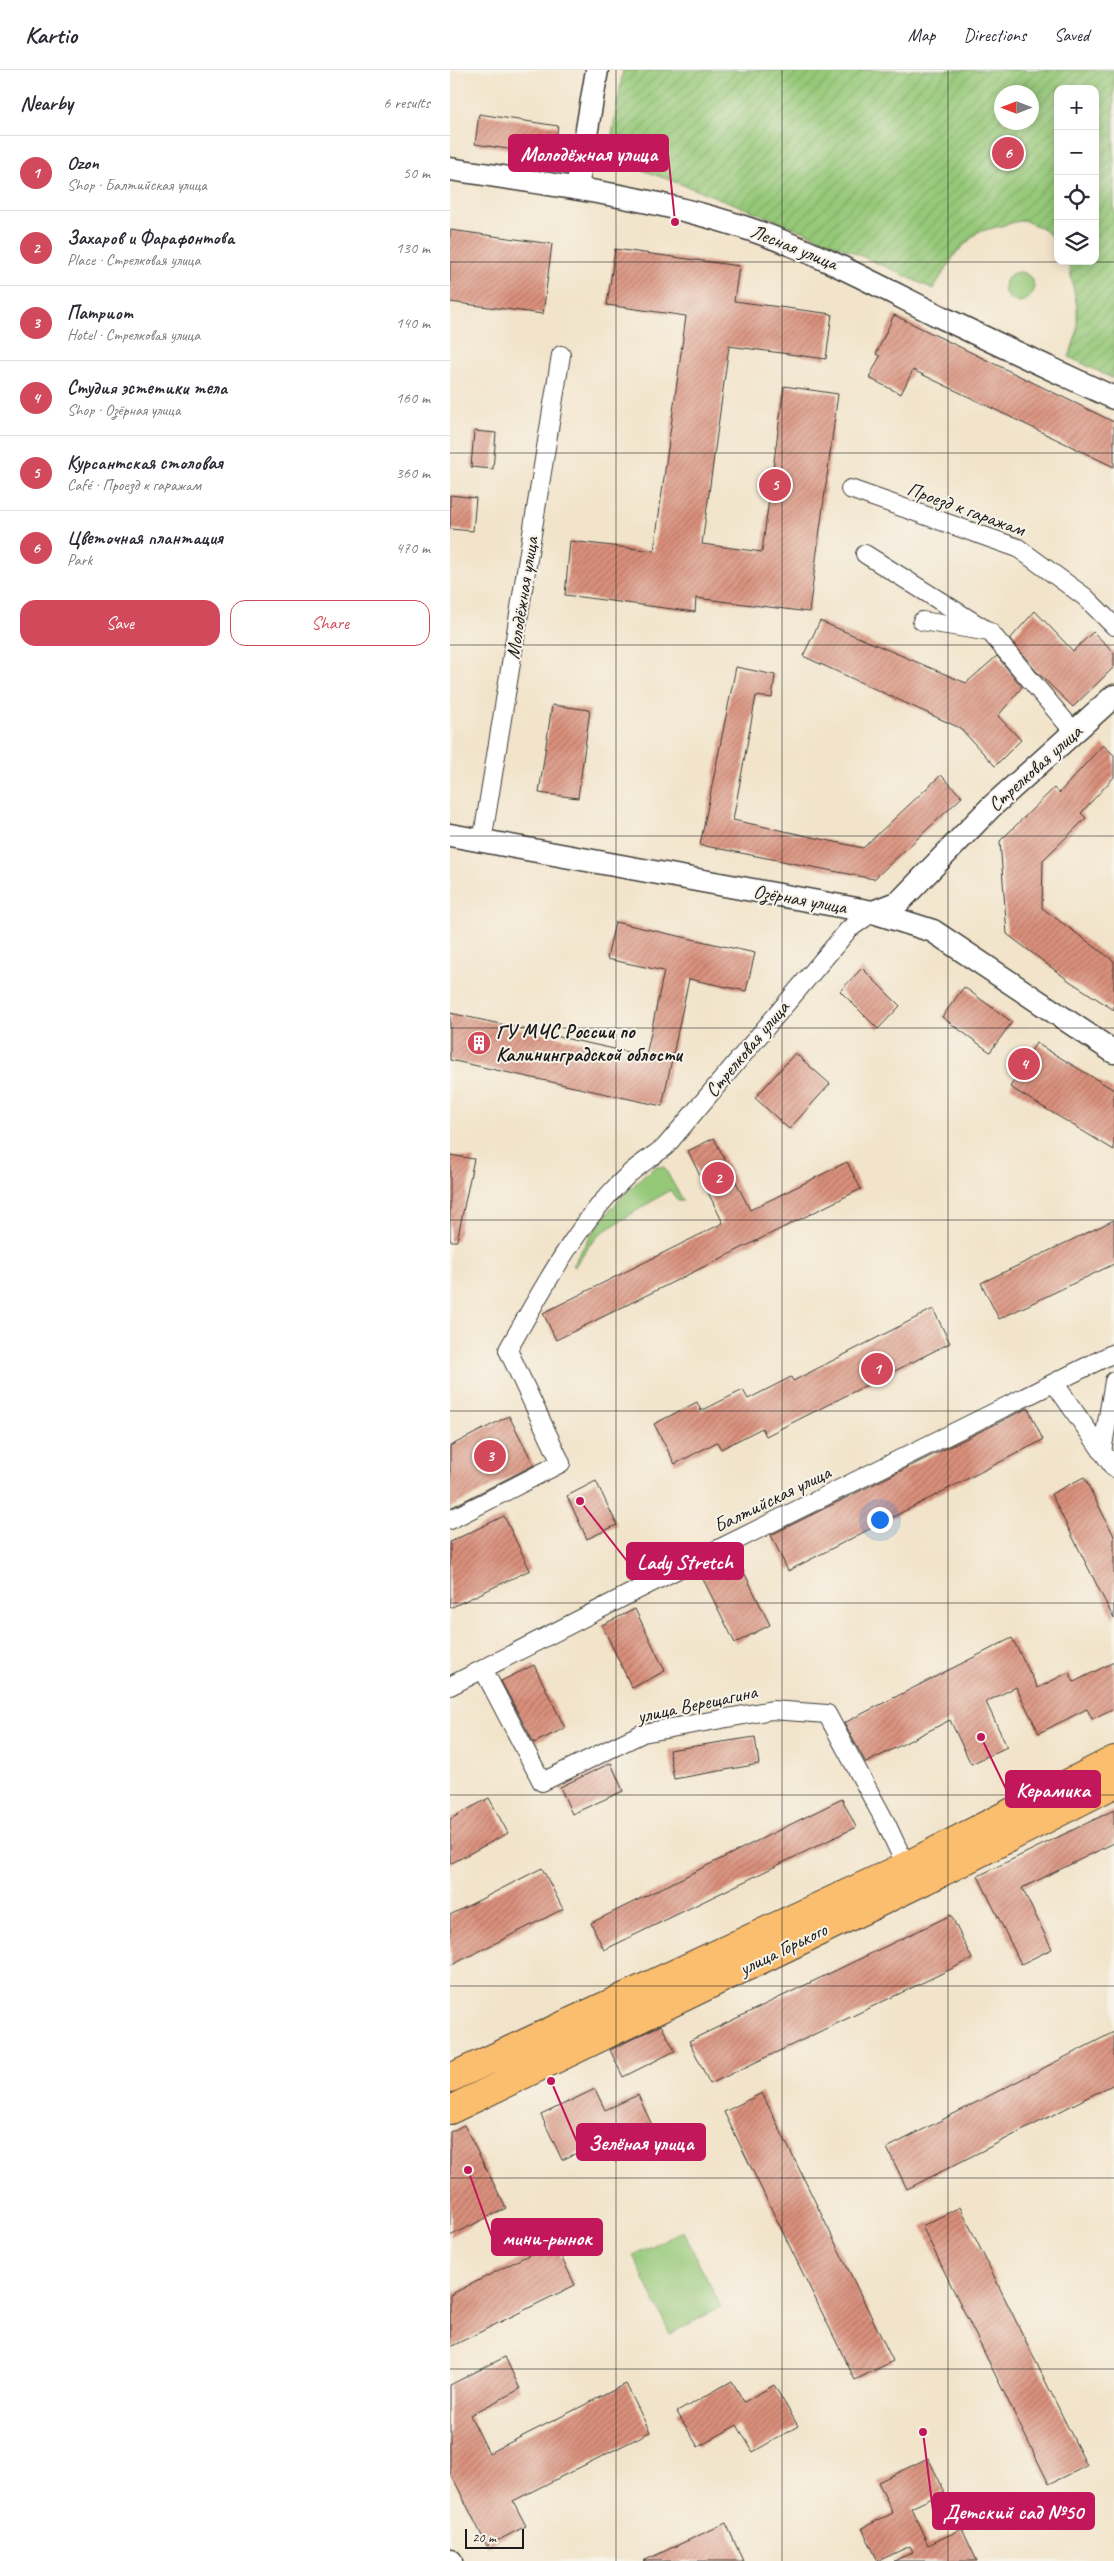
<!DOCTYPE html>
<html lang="en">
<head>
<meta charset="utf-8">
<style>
	:root { --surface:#fff; --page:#f7f7f7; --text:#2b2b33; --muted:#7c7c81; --line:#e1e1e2; --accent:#d1495b }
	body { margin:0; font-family:Caveat,sans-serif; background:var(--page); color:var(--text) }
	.controls { position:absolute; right:15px; top:15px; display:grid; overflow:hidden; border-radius:10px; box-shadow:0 2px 12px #0003 }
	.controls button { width:45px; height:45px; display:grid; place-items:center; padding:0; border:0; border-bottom:1px solid var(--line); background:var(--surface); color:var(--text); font:25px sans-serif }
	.compass { position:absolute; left:544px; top:15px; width:45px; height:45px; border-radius:50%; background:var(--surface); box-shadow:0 2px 12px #0003; rotate:270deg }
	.scale { position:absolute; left:15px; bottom:12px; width:59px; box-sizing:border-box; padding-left:5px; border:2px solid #1c1c1c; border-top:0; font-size:14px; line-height:18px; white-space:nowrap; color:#1c1c1c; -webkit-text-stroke:4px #f7f3e8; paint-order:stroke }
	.you { position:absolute; left:429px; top:1449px; width:18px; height:18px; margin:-12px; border:4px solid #fff; border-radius:50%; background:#1a73e8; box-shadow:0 0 0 8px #1a73e833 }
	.badge { display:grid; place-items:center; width:32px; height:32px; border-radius:50%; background:var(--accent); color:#fff; font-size:16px; font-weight:700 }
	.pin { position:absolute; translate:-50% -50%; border:2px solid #fff; box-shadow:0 1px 5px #0006 }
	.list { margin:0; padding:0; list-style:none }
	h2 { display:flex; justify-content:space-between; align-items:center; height:65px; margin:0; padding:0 20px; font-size:21px }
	h2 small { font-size:16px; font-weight:400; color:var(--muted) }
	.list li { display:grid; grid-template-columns:32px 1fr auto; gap:15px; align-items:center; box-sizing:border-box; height:75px; padding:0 20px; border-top:1px solid var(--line) }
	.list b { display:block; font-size:19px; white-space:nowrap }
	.list p { margin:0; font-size:16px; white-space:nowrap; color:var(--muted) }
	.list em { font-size:16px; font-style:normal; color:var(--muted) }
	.actions { display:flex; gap:10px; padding:15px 20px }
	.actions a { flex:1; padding:11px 0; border:1px solid var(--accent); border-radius:15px; text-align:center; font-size:18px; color:var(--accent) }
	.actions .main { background:var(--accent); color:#fff }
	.icon { flex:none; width:28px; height:28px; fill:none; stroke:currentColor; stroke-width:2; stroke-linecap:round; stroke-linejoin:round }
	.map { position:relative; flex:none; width:664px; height:2491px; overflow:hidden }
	header { display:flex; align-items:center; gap:30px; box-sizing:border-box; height:70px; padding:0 25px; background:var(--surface); border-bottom:1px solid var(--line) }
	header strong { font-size:24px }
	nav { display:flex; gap:28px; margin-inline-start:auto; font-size:18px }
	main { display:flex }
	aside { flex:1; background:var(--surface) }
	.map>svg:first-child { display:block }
</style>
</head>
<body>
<header>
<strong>Kartio</strong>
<nav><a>Map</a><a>Directions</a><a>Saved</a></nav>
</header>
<main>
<aside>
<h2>Nearby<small>6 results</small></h2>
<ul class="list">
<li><span class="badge">1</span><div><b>Ozon</b><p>Shop · Балтийская улица</p></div><em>50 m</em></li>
<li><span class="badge">2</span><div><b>Захаров и Фарафонтова</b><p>Place · Стрелковая улица</p></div><em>130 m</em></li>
<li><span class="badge">3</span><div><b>Патриот</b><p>Hotel · Стрелковая улица</p></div><em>140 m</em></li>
<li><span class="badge">4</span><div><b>Студия эстетики тела</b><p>Shop · Озёрная улица</p></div><em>160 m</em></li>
<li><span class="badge">5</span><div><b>Курсантская столовая</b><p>Café · Проезд к гаражам</p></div><em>360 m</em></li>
<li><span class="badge">6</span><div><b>Цветочная плантация</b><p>Park</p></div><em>470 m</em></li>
</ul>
<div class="actions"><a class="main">Save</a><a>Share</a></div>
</aside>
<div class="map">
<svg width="664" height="2491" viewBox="0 0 664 2491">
	<defs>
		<pattern id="garden-furrows" width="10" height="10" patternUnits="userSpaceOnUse" patternTransform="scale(1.25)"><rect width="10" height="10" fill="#95c878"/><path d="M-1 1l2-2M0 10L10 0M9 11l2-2" fill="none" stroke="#80ab67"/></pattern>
		<pattern id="building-hatch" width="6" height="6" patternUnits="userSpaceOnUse" patternTransform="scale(1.25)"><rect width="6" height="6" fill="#da907c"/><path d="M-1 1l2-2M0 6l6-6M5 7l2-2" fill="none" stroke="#b07565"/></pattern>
	</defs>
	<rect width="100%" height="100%" fill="#f7f3e8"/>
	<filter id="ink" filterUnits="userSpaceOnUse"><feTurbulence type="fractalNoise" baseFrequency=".02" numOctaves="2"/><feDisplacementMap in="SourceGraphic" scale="10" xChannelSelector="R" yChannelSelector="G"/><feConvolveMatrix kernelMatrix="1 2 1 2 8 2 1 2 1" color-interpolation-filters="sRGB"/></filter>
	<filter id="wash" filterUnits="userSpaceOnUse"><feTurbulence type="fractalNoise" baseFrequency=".0096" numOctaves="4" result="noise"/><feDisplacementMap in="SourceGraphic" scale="20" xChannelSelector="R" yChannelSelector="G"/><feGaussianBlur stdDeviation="1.12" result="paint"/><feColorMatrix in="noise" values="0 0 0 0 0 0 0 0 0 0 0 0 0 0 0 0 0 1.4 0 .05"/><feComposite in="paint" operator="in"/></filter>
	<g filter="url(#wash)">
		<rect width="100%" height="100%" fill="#f2e4cb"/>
		<!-- grass -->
		<path fill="#95c878" stroke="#58724a" d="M554 217a15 15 0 1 1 30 0a15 15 0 1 1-30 0Z
			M205,1097H214L233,1131H228L220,1120L151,1163L138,1177L125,1196L123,1195C144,1156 170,1125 205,1097Z
			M233,2161L271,2237L220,2264L183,2185Z"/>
		<!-- garden -->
		<path fill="url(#garden-furrows)" stroke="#58724a" fill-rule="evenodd" d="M173,0H664V309L619,287L627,262V237L618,191H645V19H608V172L592,158L573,150L528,162L506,183L483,219C378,168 269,127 158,88ZM552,22H582V52H552Z"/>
		<g id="blocks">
			<!-- building -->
			<path fill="url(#building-hatch)" d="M29,44L108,56L103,86L25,74Z
				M0,160L102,174L93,244L0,232Z
				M165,179L289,196L284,231L382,244L376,289L279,276L252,474L312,482L334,316L388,324L359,542L246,528L245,542L115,525L120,471L204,481L236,246L157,235Z
				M444,245L664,352V397L463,300L451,324L419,308L430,286L426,284Z
				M24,361L46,363L43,399L21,397Z
				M0,425L26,428L23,461L0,459Z
				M585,541L623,581L643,562L664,582V597L623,637L586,601L560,569Z
				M370,551L516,613L547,586L572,617L548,646L571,670L545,696L510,658L353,586Z
				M286,597L325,605L322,628L306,626L283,750L413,778L491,705L512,727L424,809L250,775Z
				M102,635L140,640L128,728L89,723Z
				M653,675L664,685V707L631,743L636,748L593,790L592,838L664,891V940L618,910L557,864L550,771L604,718L609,723Z
				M165,852L305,883L296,921L239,909L212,1036L0,990V943L196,986L214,901L157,889Z
				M412,898L450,936L428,959L390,921Z
				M514,917L562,952L540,982L492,947Z
				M586,973L664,1020V1080L560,1017Z
				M345,983L380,1014L339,1059L305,1028Z
				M264,1068L300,1140L397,1092L411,1119L106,1270L93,1243L273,1153L238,1081Z
				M0,1085L24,1089L7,1171H0Z
				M664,1150V1194L549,1249L531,1213Z
				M483,1239L500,1273L316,1366L312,1358L271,1379L267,1372L225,1394L204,1354L247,1332L251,1341L293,1320L298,1329L341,1307L343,1311Z
				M578,1338L593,1370L338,1501L321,1465Z
				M59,1346L84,1395L0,1438V1376Z
				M634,1407L664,1466V1549L601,1424Z
				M146,1411L167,1455L137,1469L117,1426Z
				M54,1446L80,1500L0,1538V1472Z
				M289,1492L320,1555L285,1573L253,1509Z
				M185,1539L215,1601L182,1618L152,1555Z
				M562,1568L588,1618L619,1602L624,1612L664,1592V1638L642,1649L637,1639L589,1663L566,1617L536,1632L557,1677L521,1694L500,1650L416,1693L394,1653Z
				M84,1595L115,1658L84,1673L51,1611Z
				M305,1667L309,1694L224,1709L219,1680Z
				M161,1693L173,1721L122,1744L110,1717Z
				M39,1728L58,1763L0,1794V1749Z
				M392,1729L406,1757L154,1880L141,1853Z
				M664,1740V1773L572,1818L602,1879L571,1894L528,1806Z
				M92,1798L113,1839L0,1896V1845Z
				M501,1845L522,1889L260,2014L239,1971Z
				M211,1955L225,1981L173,2007L160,1980Z
				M664,1962V2014L457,2119L437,2078Z
				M145,2019L155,2040L188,2025L209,2070L165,2092L154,2070L112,2090L91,2045Z
				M312,2023L443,2291L405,2310L274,2042Z
				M14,2055L56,2138L0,2166V2062Z
				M510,2137L637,2396L599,2414L472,2156Z
				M104,2172L125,2215L0,2277V2225Z
				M55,2287L70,2319L20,2345L39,2383L176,2314L200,2362L63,2431L76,2456L37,2476L0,2402V2315Z
				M282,2311L294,2332L324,2315L348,2356L303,2382L287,2355L248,2377L227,2342Z
				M478,2388L495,2422L461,2438L478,2475L512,2459L527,2491H444L463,2482L460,2476L428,2491L412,2458L443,2443L428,2412Z
				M276,2453L293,2491H193Z"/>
		</g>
	</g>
	<g filter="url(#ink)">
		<use href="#blocks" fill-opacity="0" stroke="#3c3a36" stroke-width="1"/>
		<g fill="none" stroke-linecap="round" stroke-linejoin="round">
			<!-- minor casing -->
			<g stroke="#3c3a36" stroke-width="20">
				<path id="minor" d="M400,419L568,478L635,527L664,556
					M415,484L533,558
					M472,551L540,562L624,662
					M32,772L111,285
					M605,1314L664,1398
					M652,1382L664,1311
					M0,1450L111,1393L58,1280L60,1276C94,1217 128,1151 179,1104C190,1094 203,1086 215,1077L399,859L423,842
					M33,1599L92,1712L193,1663L322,1640L377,1644L436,1753L456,1796
					M0,1616L232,1497L664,1283"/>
			</g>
			<!-- tertiary casing -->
			<g stroke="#3c3a36" stroke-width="25">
				<path id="tertiary" d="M0,99C98,114 198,126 293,157C361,179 425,214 489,246C547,274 606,301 664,328
					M127,118L147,0
					M0,765L423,842L483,861L664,982
					M423,842L449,832L455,826L540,738L664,626
					M0,2490L1,2491"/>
			</g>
			<!-- primary casing -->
			<g stroke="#3c3a36" stroke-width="30">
				<path id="primary" d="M0,2008L456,1796L664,1690
					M0,2040L490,1803L664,1714"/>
			</g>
			<!-- minor -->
			<use href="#minor" stroke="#fff" stroke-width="18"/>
			<!-- tertiary -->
			<use href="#tertiary" stroke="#fff" stroke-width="22"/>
			<!-- primary -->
			<use href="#primary" stroke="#fbbe6e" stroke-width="28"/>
		</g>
	</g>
	<!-- grid -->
	<path fill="none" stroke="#1c1c1c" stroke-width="1" stroke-opacity="0.55" d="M166,0V2491M332,0V2491M498,0V2491M0,192H664M0,383H664M0,575H664M0,766H664M0,958H664M0,1150H664M0,1341H664M0,1533H664M0,1725H664M0,1916H664M0,2108H664M0,2299H664"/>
	<!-- icons -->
	<defs>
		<g id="building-disc" transform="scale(1.25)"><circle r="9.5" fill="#d1495b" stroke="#f7f3e8"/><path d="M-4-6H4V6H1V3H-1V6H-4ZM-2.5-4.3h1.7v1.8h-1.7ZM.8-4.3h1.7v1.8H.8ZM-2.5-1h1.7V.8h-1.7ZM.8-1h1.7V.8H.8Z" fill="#fff"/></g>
	</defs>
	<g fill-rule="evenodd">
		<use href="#building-disc" x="29" y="973"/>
	</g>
	<g text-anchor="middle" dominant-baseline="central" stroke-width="4" stroke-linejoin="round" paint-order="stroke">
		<!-- street labels -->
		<g font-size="20" fill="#1c1c1c" stroke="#f7f3e8">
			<text transform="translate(344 177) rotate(22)">Лесная улица</text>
			<text transform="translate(516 439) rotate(20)">Проезд к гаражам</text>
			<text transform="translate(72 528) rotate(-81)">Молодёжная улица</text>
			<text transform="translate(585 698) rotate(-42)">Стрелковая улица</text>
			<text transform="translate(350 829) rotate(10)">Озёрная улица</text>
			<text transform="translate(297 979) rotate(-50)">Стрелковая улица</text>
			<text transform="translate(322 1429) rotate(-26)">Балтийская улица</text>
			<text transform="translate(247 1634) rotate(-12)">улица Верещагина</text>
			<text transform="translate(333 1879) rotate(-26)">улица Горького</text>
		</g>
		<!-- poi labels -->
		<g font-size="20" font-weight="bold" fill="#1c1c1c" stroke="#f7f3e8" text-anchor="start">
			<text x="46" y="961">ГУ МЧС России по<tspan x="46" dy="23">Калининградской облости</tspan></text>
		</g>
	</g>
	<!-- callouts -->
	<path fill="none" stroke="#c2185b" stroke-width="2" d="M225 152L218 83M130 1431L177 1491M531 1667L556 1719M101 2011L127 2072M18 2100L42 2167M473 2362L483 2441"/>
	<g fill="#c2185b" stroke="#f7f3e8" stroke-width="2">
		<circle cx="225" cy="152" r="5"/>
		<circle cx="130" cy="1431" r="5"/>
		<circle cx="531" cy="1667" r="5"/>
		<circle cx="101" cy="2011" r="5"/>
		<circle cx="18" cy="2100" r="5"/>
		<circle cx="473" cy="2362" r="5"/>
	</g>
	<g fill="#c2185b" stroke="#c2185b" stroke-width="2">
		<rect x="59" y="65" width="159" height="36" rx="5"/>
		<rect x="177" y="1473" width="116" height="36" rx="5"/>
		<rect x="556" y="1701" width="94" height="36" rx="5"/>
		<rect x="127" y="2054" width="128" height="36" rx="5"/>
		<rect x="42" y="2149" width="110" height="36" rx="5"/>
		<rect x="483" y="2423" width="161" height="36" rx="5"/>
	</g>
	<g font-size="21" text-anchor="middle" font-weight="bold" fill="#fff">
		<text x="139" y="91">Молодёжная улица</text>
		<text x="235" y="1499">Lady Stretch</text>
		<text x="603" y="1727">Керамика</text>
		<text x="191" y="2080">Зелёная улица</text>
		<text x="97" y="2175">мини-рынок</text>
		<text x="563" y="2449">Детский сад №50</text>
	</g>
</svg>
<div class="controls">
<button>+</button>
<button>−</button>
<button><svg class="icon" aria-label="locate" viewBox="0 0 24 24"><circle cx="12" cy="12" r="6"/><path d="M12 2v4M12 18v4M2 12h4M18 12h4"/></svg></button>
<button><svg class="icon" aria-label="layers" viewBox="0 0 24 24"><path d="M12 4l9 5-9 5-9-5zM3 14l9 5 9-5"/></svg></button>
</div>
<svg class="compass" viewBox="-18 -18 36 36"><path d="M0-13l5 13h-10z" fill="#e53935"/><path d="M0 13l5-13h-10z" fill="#7c7c81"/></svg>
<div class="scale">20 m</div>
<div class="you"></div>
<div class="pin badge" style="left:427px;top:1299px">1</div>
<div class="pin badge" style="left:268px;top:1108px">2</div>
<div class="pin badge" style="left:40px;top:1386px">3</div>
<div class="pin badge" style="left:574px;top:994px">4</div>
<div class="pin badge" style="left:325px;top:415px">5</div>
<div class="pin badge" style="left:558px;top:83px">6</div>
</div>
</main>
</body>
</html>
